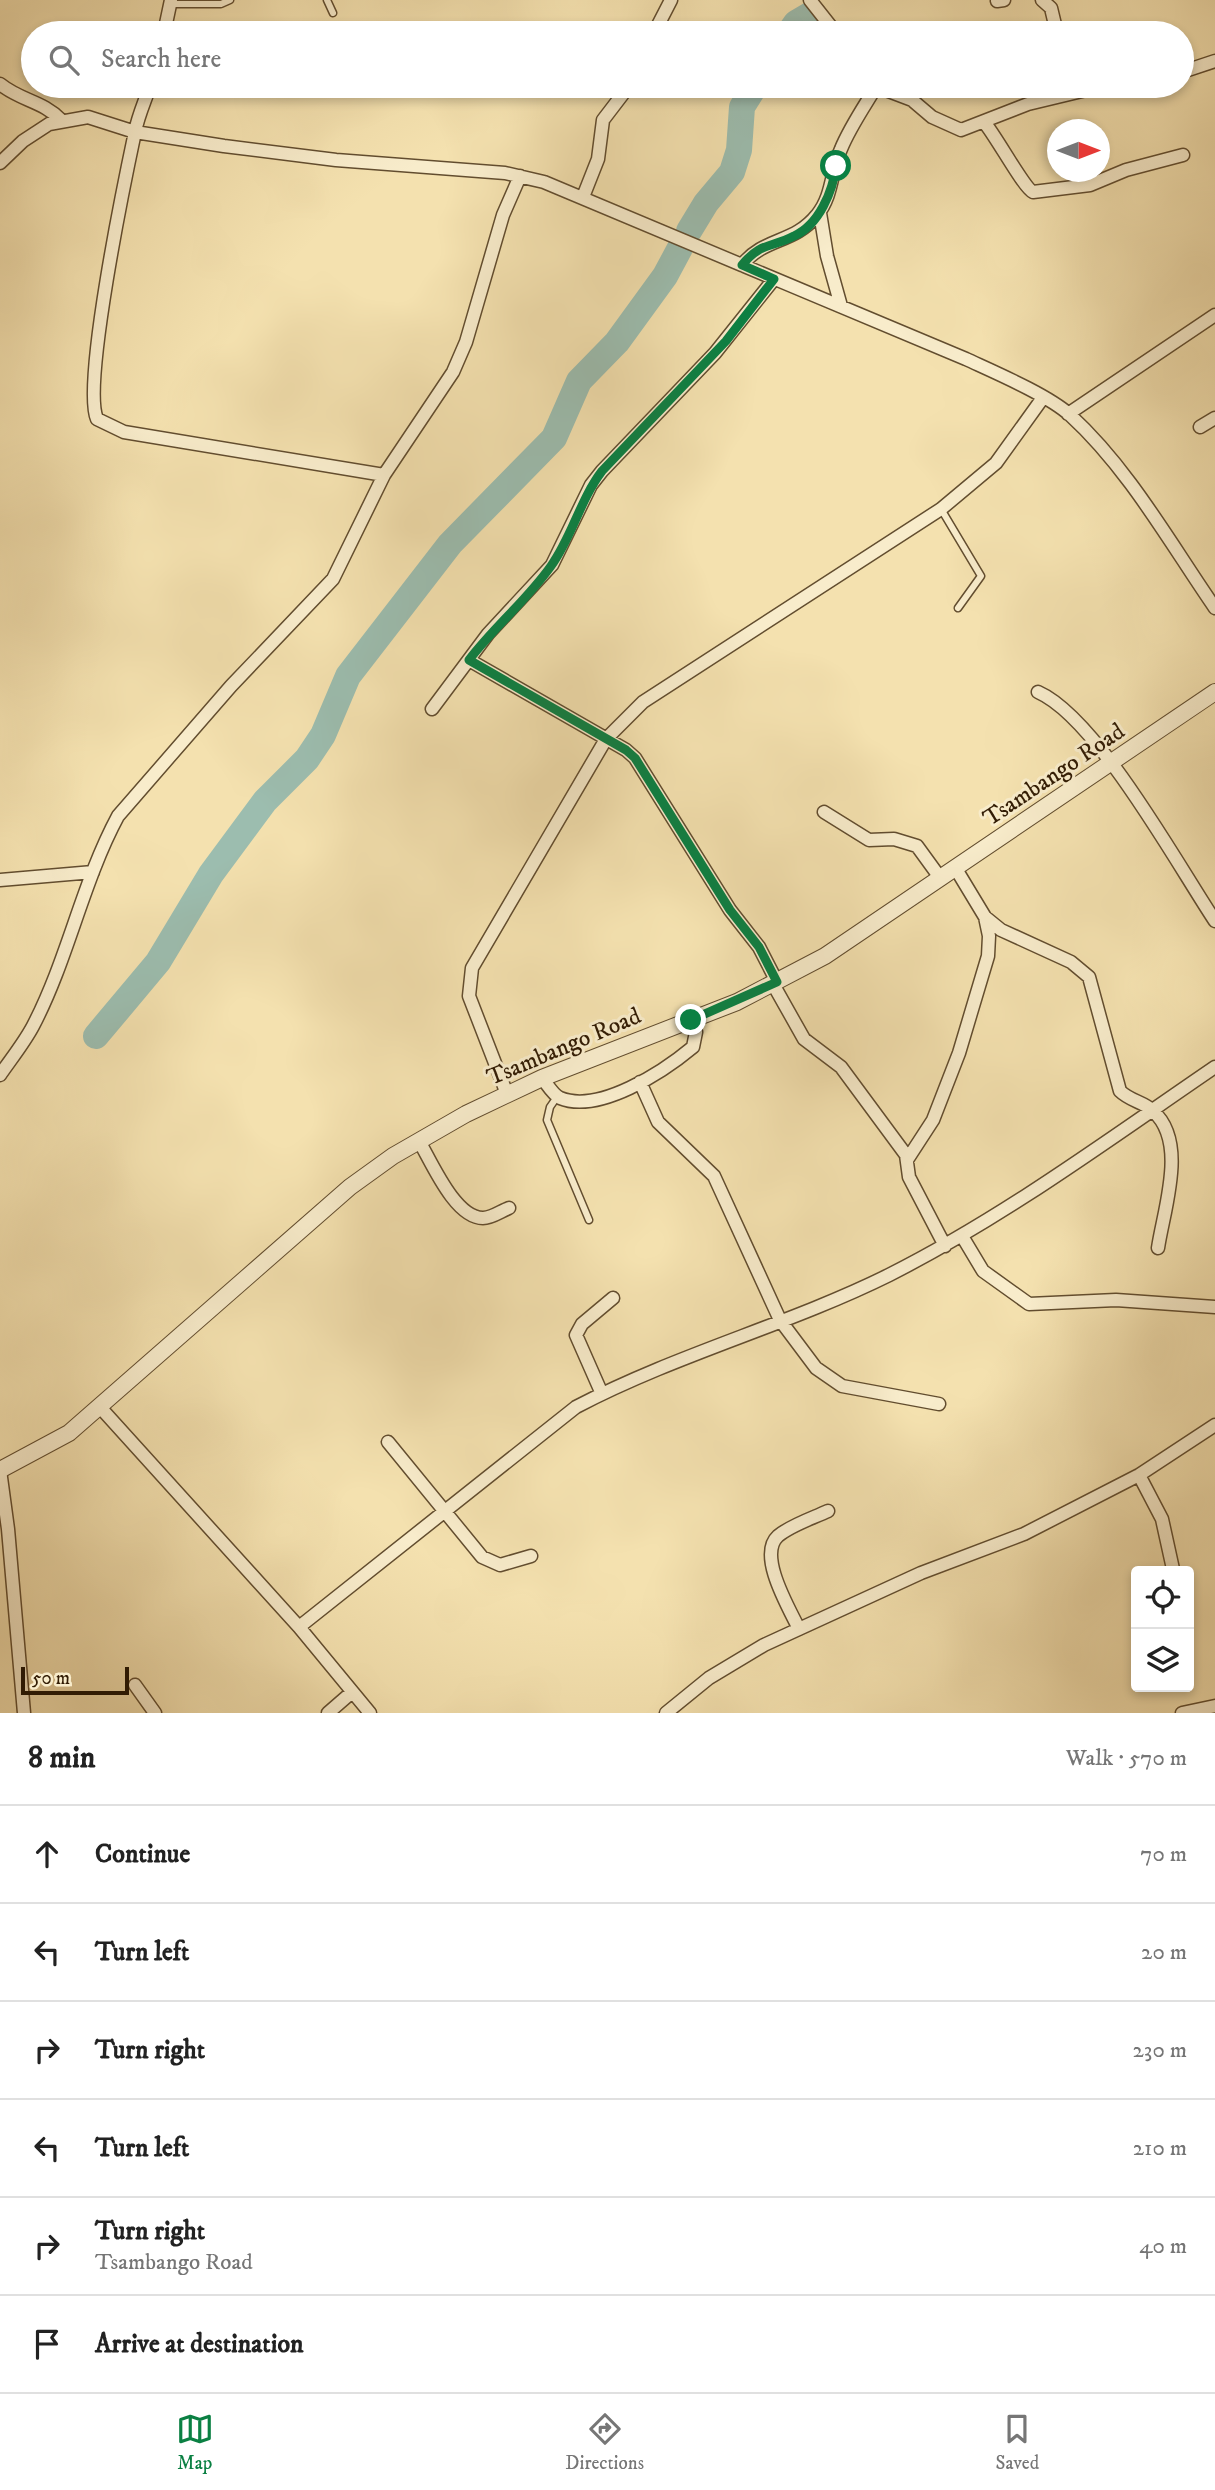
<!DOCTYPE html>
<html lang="en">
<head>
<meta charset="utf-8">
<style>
	:root { --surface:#fff; --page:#f2f2f2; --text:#222; --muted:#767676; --line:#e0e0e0; --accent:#0b8043 }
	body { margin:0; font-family:"IM FELL DW Pica",serif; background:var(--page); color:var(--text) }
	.controls { position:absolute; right:21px; bottom:21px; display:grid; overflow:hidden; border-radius:7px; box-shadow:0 4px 10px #0003 }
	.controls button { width:63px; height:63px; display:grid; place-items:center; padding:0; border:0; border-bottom:2px solid var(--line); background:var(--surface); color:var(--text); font:35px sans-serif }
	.compass { position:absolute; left:1047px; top:119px; width:63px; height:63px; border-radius:50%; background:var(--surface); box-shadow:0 4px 10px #0003; rotate:90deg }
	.scale { position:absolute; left:21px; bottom:18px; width:108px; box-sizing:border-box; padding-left:7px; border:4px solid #321c04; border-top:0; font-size:19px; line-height:24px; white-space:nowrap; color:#321c04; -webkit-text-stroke:5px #f8eccb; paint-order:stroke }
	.stop { position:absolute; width:21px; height:21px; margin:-16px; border:5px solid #0b8043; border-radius:50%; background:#fff }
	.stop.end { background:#0b8043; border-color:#fff; box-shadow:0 2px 7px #0008 }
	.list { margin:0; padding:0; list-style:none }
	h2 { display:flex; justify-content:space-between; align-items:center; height:91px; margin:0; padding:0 28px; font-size:30px }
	h2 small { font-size:23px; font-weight:400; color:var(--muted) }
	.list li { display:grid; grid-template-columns:46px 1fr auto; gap:21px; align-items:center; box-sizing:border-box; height:98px; padding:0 28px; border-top:2px solid var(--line) }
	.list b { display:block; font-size:26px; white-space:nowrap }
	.list p { margin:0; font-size:23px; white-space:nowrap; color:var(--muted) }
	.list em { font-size:23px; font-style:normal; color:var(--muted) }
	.icon { flex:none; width:38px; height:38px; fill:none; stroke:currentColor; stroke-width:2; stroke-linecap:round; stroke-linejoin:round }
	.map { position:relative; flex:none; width:1215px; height:1713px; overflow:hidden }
	.search { position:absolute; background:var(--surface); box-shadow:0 4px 10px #0003; left:21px; right:21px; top:21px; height:77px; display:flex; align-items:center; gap:18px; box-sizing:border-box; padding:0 24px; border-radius:38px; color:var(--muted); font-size:26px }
	.sheet { height:679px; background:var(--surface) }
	nav { display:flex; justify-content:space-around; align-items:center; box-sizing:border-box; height:98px; border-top:2px solid var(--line); background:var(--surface); font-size:19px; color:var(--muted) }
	nav a { display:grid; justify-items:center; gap:4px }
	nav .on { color:var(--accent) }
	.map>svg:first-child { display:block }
</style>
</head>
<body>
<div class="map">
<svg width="1215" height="1713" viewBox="0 0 1215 1713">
	<rect width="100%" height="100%" fill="#f4e1af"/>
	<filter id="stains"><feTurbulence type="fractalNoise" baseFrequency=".00286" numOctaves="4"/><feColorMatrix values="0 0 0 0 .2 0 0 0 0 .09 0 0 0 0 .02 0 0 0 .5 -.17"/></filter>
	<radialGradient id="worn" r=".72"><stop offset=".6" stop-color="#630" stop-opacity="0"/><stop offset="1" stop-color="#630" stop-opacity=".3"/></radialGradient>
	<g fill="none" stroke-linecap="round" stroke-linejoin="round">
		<!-- river -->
		<path stroke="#9cbdaf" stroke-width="26" d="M789,33L796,23L813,13
			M689,231L706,203L732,172L739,150L742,107L755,86
			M96,1036L158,962L211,874L265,801L307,759L323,735L348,676L450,544L554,438L579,381L617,342L665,276L680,248"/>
		<!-- service casing -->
		<g stroke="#624d2f" stroke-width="9">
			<path id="service" d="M327,0L333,13
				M171,4H221L230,0
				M941,509L981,576L958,608
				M557,1097L550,1107L547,1120L589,1220"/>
		</g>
		<!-- minor casing -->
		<g stroke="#624d2f" stroke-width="15">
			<path id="minor" d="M810,0L836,33
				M1042,0L1051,8L1057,33
				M997,1L1004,0
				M164,33L171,0
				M654,33L671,0
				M1182,72L1215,61
				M0,84C21,101 43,101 61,120
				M150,86C145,101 138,116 135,132C125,179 82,385 97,419L124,432L384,475
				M875,86L912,100L932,117L961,130L1028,104L1103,86
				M984,122C996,136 1024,188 1033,192L1090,185L1126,170L1183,155
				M0,163L23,141L49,124L88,117L135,132L224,146L336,160L505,173L544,182L966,359C994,372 1048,395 1070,415C1129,469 1170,543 1215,608
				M583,197L598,159L603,120L629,86
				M820,213L827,256L841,306
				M742,265C764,237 794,244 817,215C833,196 831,170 841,149C850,127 864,107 876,87
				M1068,414L1215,315
				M1200,427L1215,418
				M469,660L626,750L635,758L730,910L759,947L777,982
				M1038,692C1097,718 1177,864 1215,921
				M432,709L488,634L552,565L591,485L602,471L715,353L774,279
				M824,812L869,840L894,839L917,846L941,879
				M956,869L985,917L1001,930L1071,962L1089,977L1120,1091C1130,1101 1144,1102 1153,1111C1188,1142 1164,1208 1158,1248
				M0,880L93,872
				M773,984L804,1039L841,1067L906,1155L909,1177L945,1246
				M0,1075C11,1059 24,1043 33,1026C68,959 82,883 118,816L231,686L333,579L384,475L453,372L466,342L503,215L520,176
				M542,1078C547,1084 553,1095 560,1098C599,1114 663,1072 693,1047L696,1032L691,1020
				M640,1082L658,1122L714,1176L780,1320L816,1368L842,1386L939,1404
				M507,1094L469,996L472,968L606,739L643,702L941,509L996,463L1042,399
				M419,1141C432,1163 455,1218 483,1218C492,1218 501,1211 509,1208
				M907,1160L933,1120L959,1053L988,956L989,936L985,917
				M962,1236L983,1271L1029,1304L1116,1300L1215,1307
				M602,1394L576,1335L582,1324L613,1298
				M99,1406L299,1627L370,1713
				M388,1442L482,1557L500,1565L531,1556
				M0,1470L8,1529L24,1713
				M1139,1475L1162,1519L1173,1569
				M299,1627L576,1407C677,1354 788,1325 889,1275C1004,1217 1108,1140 1215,1067
				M799,1629C789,1608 757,1555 778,1536C791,1525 813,1518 828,1511
				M135,1685L155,1713
				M328,1713L351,1693
				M666,1713L709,1678L764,1645L921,1573L1024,1534L1139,1475L1215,1425
				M1182,1713L1215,1706"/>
		</g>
		<!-- tertiary casing -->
		<g stroke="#624d2f" stroke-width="18">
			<path id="tertiary" d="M0,1470L69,1433L350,1187L393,1156L466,1114L542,1078L737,1002L825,956L1215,692"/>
		</g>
		<!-- service -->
		<use href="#service" stroke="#f8eccb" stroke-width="6"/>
		<!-- minor -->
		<use href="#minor" stroke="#f8eccb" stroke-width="12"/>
		<!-- tertiary -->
		<use href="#tertiary" stroke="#f8eccb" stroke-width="16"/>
	</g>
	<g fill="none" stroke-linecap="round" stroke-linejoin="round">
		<!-- route -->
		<path stroke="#0b8043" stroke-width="9" d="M691,1020L777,982L759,947L730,910L635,758L626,750L469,660C494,627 527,600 551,566C572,537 580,500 602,471L726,341L774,279L742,265C761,242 771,248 794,236C819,225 833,191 836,166"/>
	</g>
	<g text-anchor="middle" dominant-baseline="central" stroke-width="6" stroke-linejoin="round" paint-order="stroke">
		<!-- street labels -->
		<g font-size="24" fill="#321c04" stroke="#f8eccb">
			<text transform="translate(1054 775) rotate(-34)">Tsambango Road</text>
			<text transform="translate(564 1047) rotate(-23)">Tsambango Road</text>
		</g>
	</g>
	<rect width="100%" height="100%" filter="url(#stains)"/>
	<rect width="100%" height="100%" fill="url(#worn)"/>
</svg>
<div class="controls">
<button><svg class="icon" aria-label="locate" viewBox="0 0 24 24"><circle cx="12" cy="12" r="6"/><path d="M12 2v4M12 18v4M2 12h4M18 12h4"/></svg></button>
<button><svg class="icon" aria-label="layers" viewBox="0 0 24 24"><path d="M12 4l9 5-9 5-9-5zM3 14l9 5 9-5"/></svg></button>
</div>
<svg class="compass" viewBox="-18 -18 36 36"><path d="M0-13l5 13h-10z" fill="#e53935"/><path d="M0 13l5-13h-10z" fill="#767676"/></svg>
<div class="scale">50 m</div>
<div class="stop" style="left:836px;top:166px"></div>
<div class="stop end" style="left:691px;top:1020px"></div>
<div class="search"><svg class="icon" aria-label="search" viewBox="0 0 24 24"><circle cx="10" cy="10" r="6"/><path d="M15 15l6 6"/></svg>Search here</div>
</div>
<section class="sheet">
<h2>8 min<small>Walk · 570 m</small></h2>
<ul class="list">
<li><svg class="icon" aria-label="ahead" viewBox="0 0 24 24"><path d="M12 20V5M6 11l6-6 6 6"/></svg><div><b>Continue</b></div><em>70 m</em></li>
<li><svg class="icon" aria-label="left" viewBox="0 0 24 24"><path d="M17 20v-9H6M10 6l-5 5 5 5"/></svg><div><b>Turn left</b></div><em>20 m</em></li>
<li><svg class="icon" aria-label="right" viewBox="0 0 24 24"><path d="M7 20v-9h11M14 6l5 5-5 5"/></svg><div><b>Turn right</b></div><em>230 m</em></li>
<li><svg class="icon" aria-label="left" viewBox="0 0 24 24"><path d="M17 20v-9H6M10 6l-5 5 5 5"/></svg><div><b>Turn left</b></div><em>210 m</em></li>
<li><svg class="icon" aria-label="right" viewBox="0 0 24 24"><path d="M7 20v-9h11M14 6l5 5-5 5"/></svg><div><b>Turn right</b><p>Tsambango Road</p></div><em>40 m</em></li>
<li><svg class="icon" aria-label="arrive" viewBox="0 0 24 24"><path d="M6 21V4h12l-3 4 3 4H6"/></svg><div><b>Arrive at destination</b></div></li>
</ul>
</section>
<nav>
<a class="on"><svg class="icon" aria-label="map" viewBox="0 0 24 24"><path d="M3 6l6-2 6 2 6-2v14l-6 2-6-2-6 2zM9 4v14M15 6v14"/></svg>Map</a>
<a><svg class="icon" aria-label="directions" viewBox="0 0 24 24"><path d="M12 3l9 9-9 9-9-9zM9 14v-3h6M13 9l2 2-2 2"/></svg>Directions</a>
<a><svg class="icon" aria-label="saved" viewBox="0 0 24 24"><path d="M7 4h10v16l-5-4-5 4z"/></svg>Saved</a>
</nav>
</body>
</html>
